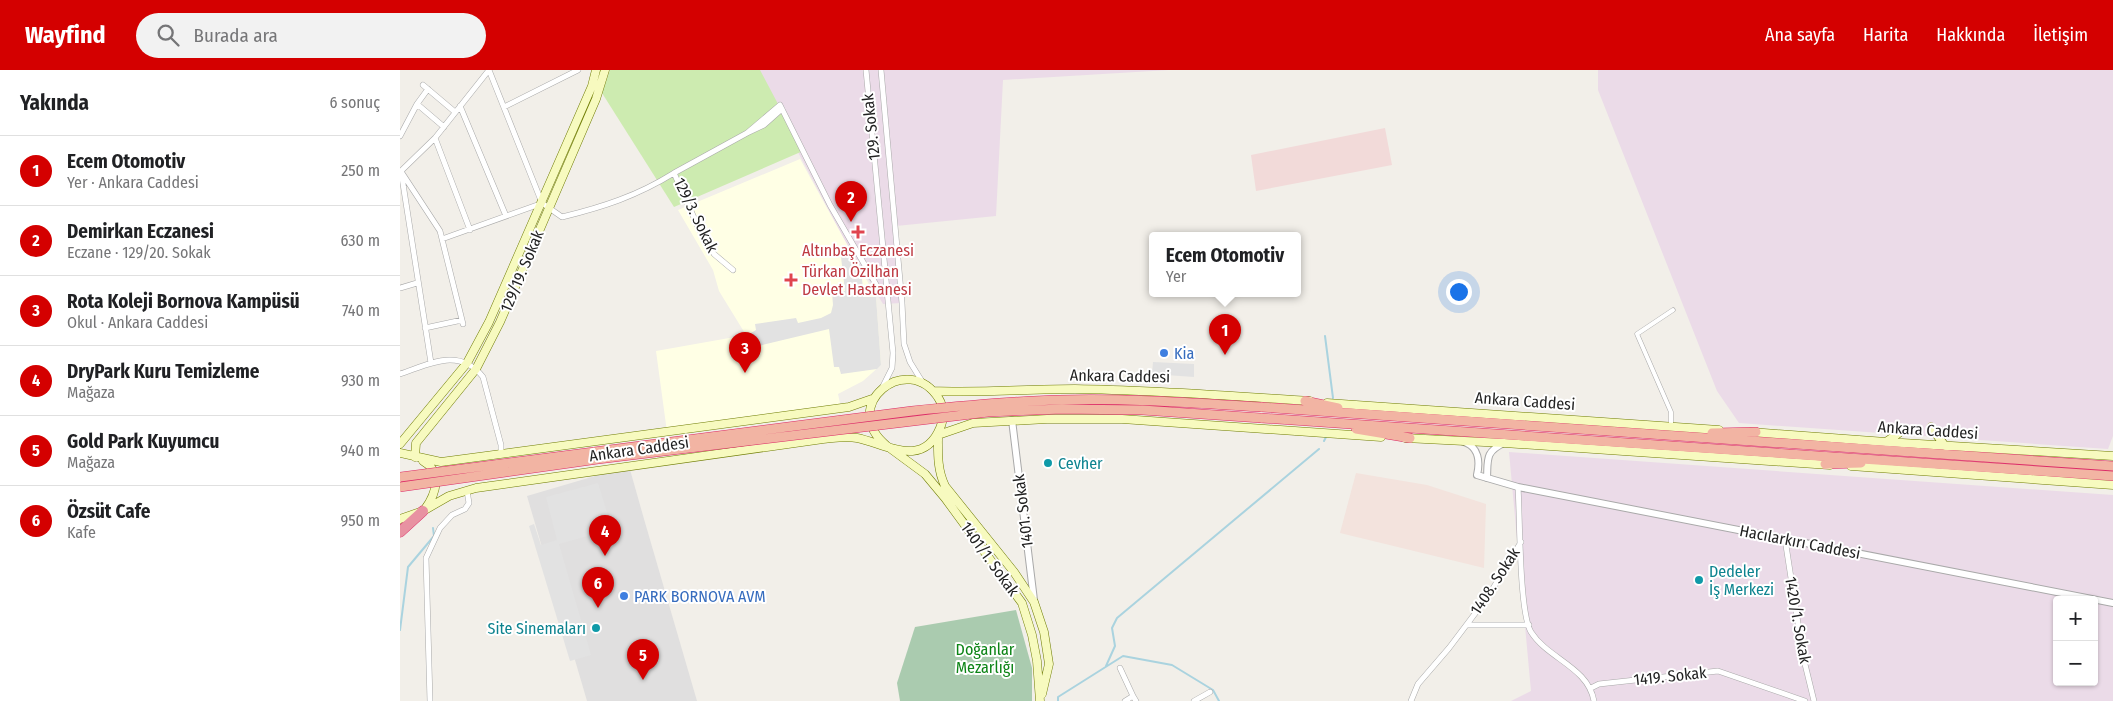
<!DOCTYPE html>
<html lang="tr">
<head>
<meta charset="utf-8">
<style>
	:root { --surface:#fff; --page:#f2f2f2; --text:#202124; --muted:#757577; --line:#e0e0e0; --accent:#d40000 }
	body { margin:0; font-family:"Fira Sans Condensed",sans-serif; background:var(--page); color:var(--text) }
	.controls { position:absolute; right:15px; bottom:15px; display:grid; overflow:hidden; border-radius:5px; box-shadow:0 1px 4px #0004 }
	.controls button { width:45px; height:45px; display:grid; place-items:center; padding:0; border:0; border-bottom:1px solid var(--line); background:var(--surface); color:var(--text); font:25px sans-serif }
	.you { position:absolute; left:1058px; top:221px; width:18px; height:18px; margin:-12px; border:4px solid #fff; border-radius:50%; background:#1a73e8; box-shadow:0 0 0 8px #1a73e833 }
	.badge { display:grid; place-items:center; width:32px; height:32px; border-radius:50%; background:var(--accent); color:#fff; font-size:16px; font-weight:700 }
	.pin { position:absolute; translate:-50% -41px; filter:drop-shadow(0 1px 2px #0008) }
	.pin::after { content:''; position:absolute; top:26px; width:18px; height:15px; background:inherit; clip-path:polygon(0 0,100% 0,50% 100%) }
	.popup { position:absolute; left:749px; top:162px; width:152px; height:65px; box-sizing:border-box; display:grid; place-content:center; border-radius:5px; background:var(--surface); filter:drop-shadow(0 1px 4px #0005); font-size:16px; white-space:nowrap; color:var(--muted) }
	.popup b { font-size:19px; color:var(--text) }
	.popup::after { content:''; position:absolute; left:50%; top:100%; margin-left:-10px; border:10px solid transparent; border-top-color:var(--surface) }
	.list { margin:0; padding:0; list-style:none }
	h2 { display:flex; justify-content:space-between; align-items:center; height:65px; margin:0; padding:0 20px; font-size:21px }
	h2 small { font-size:16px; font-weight:400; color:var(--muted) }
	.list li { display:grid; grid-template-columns:32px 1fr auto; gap:15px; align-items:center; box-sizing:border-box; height:70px; padding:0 20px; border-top:1px solid var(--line) }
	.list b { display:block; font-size:19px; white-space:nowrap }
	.list p { margin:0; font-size:16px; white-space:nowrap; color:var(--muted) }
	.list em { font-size:16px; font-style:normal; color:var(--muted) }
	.icon { flex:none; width:28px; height:28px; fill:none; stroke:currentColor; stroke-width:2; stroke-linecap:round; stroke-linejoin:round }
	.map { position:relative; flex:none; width:1713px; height:631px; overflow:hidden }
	header { display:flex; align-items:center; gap:30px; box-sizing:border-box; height:70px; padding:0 25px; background:var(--accent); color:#fff }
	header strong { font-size:24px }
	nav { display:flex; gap:28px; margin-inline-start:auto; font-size:18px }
	.search { width:350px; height:45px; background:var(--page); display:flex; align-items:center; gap:12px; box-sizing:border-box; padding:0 18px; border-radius:28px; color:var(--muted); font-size:19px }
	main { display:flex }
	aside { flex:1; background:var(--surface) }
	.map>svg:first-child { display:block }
</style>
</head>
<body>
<header>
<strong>Wayfind</strong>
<div class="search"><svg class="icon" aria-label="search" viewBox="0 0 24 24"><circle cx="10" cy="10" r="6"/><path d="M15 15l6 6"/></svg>Burada ara</div>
<nav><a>Ana sayfa</a><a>Harita</a><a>Hakkında</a><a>İletişim</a></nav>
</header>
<main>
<aside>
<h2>Yakında<small>6 sonuç</small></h2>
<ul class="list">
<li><span class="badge">1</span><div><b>Ecem Otomotiv</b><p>Yer · Ankara Caddesi</p></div><em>250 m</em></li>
<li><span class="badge">2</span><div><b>Demirkan Eczanesi</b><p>Eczane · 129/20. Sokak</p></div><em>630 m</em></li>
<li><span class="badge">3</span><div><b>Rota Koleji Bornova Kampüsü</b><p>Okul · Ankara Caddesi</p></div><em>740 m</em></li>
<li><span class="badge">4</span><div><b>DryPark Kuru Temizleme</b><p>Mağaza</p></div><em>930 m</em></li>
<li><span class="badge">5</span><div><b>Gold Park Kuyumcu</b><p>Mağaza</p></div><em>940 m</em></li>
<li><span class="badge">6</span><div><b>Özsüt Cafe</b><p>Kafe</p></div><em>950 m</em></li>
</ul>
</aside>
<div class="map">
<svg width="1713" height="631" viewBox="0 0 1713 631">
	<rect width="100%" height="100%" fill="#f2efe9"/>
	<!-- residential -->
	<path fill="#e0dfdf" d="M229,396L244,449L297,631H187L127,426Z"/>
	<!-- commercial -->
	<path fill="#f2dad9" d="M985,58L992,95L856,121L851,85Z"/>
	<!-- industrial -->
	<path fill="#ebdbe8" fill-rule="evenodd" d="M357,0H769L603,10L596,146L496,156L502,233L483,234L444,169L374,37Z
		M1198,0H1713V366L1708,379L1339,353L1317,321L1198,20Z
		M1109,382L1713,425V631H1111L1131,621ZM1657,530H1694V612H1657Z"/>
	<!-- education -->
	<path fill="#ffffe5" d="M400,89L476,227L481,295L463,311L438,324L441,338L267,362L256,281L346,265L319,221L313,200L278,140Z"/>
	<!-- military -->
	<path fill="#f3e3dd" d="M956,403L1027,415L1086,434L1084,498L940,463Z"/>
	<!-- grass -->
	<path fill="#cdebb0" d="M210,0H360L403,81L274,137L202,23Z"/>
	<!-- cemetery -->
	<path fill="#aacbaf" d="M616,540L632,598V631H500L497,613L515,557Z"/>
	<!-- parking -->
	<path fill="#e2e2e2" d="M452,185L455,200H461L464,227H476L481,295L477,299L441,304L439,297H434L429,259L350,278L346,266L356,260L355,254L396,248L398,253L421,248L431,243L433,235L432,222L445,221L441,187Z
		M753,292L794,294V307L752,304Z
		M198,413L212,459L159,474L191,585L170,591L129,456L134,454L141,475L157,470L146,427Z"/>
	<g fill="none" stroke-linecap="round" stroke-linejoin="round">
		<!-- stream -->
		<path stroke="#aad3df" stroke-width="2" d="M925,266L933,328
			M924,371L926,367
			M0,560L8,497L34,466L33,458
			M706,596L715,576L712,558L717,548L919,379
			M658,631V627L723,586L772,595L813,620L819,631"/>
		<!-- pedestrian casing -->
		<g stroke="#a9a9a9" stroke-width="5">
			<path id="pedestrian" d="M1271,357V342L1237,264L1273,240"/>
		</g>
		<!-- minor casing -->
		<g stroke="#a9a9a9" stroke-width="6">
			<path id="minor" d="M89,0L142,133L162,147C203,137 237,126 274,103
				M466,0L493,283L492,298L482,318
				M481,0L502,233L504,274L510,292L523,313
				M23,15L55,42
				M17,34L44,57
				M60,36L106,146
				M104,37L178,0
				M382,39L364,55L347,63L380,35L430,135L481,223L501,220
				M0,66L17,34L28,19
				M35,68L70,160
				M2,103L40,161L63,254
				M42,169L140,134
				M333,200L314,184L300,161L274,103L347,63
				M0,218L17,213
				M25,258L62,250
				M31,293L1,101L35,68L89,0
				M0,304C30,294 59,277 83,307L101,375V384
				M1118,417C1120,445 1119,542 1131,562C1148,589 1188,597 1194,631
				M1385,469L1403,586L1414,631
				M1067,555H1129
				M720,598L733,626
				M1191,618L1199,614L1318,601L1405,631
				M30,631L26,488L40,458L52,445L65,439L69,433L67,421
				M725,631L733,626L736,631
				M794,631L810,622
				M1011,631L1018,614L1049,578L1089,525L1121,472"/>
		</g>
		<!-- tertiary casing -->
		<g stroke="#a9a9a9" stroke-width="8">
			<path id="tertiary" d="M612,350L634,530
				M1064,372C1079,377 1080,392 1077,405L1118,417L1713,533
				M1087,408C1088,389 1085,382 1104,373"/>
		</g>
		<!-- secondary casing -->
		<g stroke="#707d05" stroke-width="9">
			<path id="secondary" d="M534,321C581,323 627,319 675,319C754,320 832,326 910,331
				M927,333L1319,360
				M1531,357L1545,376
				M1351,362L1486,372L1713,386
				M538,365L573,353L647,349H722L981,367
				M538,365C538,383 537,399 545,416L614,502L634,532L644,562L649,594L642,624
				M1005,368L1104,373L1430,395
				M1486,372L1499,363
				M0,374L67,293L89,252L192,16L196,0
				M0,383L41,392L449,337L472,329
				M15,387L16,373L76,299L100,252L196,29L205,0
				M23,391C43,402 36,424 25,439
				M1451,396L1713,415
				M0,449L23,441L49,426L76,418L423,369C434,368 446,366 457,368C486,374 523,399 540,358C544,350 544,337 539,329C508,279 437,336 487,376L525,404L545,428L622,533L632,565L637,591L640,631"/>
		</g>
		<!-- trunk casing -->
		<g stroke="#dc2a67" stroke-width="10">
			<path id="trunk" d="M905,331L938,338
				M861,337L1713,396
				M861,348L1713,406
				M956,359L1010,368
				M1312,363L1356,362
				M1425,394L1461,393"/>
		</g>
		<!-- motorway casing -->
		<g stroke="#dc2a67" stroke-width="11">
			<path id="motorway" d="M0,462L23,441"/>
		</g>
		<!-- pedestrian -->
		<use href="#pedestrian" stroke="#fff" stroke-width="4"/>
		<!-- minor -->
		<use href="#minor" stroke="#fff" stroke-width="5"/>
		<!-- tertiary -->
		<use href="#tertiary" stroke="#fff" stroke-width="6"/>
		<!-- secondary -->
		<use href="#secondary" stroke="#f7fabf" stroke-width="8"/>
		<!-- trunk -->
		<use href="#trunk" stroke="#f2b4a3" stroke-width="9"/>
		<!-- motorway -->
		<use href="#motorway" stroke="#e892a2" stroke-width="10"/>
		<!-- trunk-bridge casing -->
		<g stroke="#dc2a67" stroke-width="10" stroke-linecap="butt">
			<path id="trunk-bridge" d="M0,407L512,341C561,336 610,331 659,330C727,328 794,333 861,337
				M0,417L198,389L588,342L662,339L742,340L861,348"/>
		</g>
		<!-- trunk-bridge -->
		<use href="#trunk-bridge" stroke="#f2b4a3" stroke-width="9"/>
	</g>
	<!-- markers -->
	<g fill="#e0444e" stroke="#fff" stroke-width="2">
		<path d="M455.5 154.5h5v5h5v5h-5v5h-5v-5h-5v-5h5z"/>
		<path d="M388.5 202.5h5v5h5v5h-5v5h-5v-5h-5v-5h5z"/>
	</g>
	<g fill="#3f7fe0" stroke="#fff" stroke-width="2">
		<circle cx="764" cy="283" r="5"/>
		<circle cx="224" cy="526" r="5"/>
	</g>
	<g fill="#0f9aa8" stroke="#fff" stroke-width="2">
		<circle cx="648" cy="393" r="5"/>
		<circle cx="1299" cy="510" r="5"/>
		<circle cx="196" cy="558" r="5"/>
	</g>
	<g text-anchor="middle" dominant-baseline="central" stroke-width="4" stroke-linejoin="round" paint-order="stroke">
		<!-- street labels -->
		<g font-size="16" fill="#222" stroke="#fff">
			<text transform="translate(471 57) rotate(-96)">129. Sokak</text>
			<text transform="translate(296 145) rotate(64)">129/3. Sokak</text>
			<text transform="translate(122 201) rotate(-67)">129/19. Sokak</text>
			<text transform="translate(720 306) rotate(1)">Ankara Caddesi</text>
			<text transform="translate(1125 331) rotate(4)">Ankara Caddesi</text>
			<text transform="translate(1528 360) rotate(4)">Ankara Caddesi</text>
			<text transform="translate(239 379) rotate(-8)">Ankara Caddesi</text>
			<text transform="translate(623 441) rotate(-97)">1401. Sokak</text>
			<text transform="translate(1400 472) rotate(11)">Hacılarkırı Caddesi</text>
			<text transform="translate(590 489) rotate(54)">1401/1. Sokak</text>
			<text transform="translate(1095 511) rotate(-57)">1408. Sokak</text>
			<text transform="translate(1398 550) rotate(80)">1420/1. Sokak</text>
			<text transform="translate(1270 606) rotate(-6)">1419. Sokak</text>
		</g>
		<!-- health labels -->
		<g font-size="16" fill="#be3a42" stroke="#fff">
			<text x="458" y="180">Altınbaş Eczanesi</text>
			<text x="402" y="201" text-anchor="start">Türkan Özilhan<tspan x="402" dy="18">Devlet Hastanesi</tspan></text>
		</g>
		<!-- shop labels -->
		<g font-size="16" fill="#366cbe" stroke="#fff" text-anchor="start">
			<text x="774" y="283">Kia</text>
			<text x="234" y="526">PARK BORNOVA AVM</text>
		</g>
		<!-- culture labels -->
		<g font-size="16" fill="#0d838f" stroke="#fff" text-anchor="start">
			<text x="658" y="393">Cevher</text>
			<text x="1309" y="501">Dedeler<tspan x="1309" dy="18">İş Merkezi</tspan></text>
			<text x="186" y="558" text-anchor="end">Site Sinemaları</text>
		</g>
		<!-- park labels -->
		<g font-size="16" fill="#0c8416" stroke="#fff">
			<text x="585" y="579">Doğanlar<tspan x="585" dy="18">Mezarlığı</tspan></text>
		</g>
	</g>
</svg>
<div class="controls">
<button>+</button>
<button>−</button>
</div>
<div class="you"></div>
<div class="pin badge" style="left:825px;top:285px">1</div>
<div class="popup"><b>Ecem Otomotiv</b>Yer</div>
<div class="pin badge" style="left:451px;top:152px">2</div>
<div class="pin badge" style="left:345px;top:303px">3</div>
<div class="pin badge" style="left:205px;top:486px">4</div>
<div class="pin badge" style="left:243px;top:610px">5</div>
<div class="pin badge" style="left:198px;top:538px">6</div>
</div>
</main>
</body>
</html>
